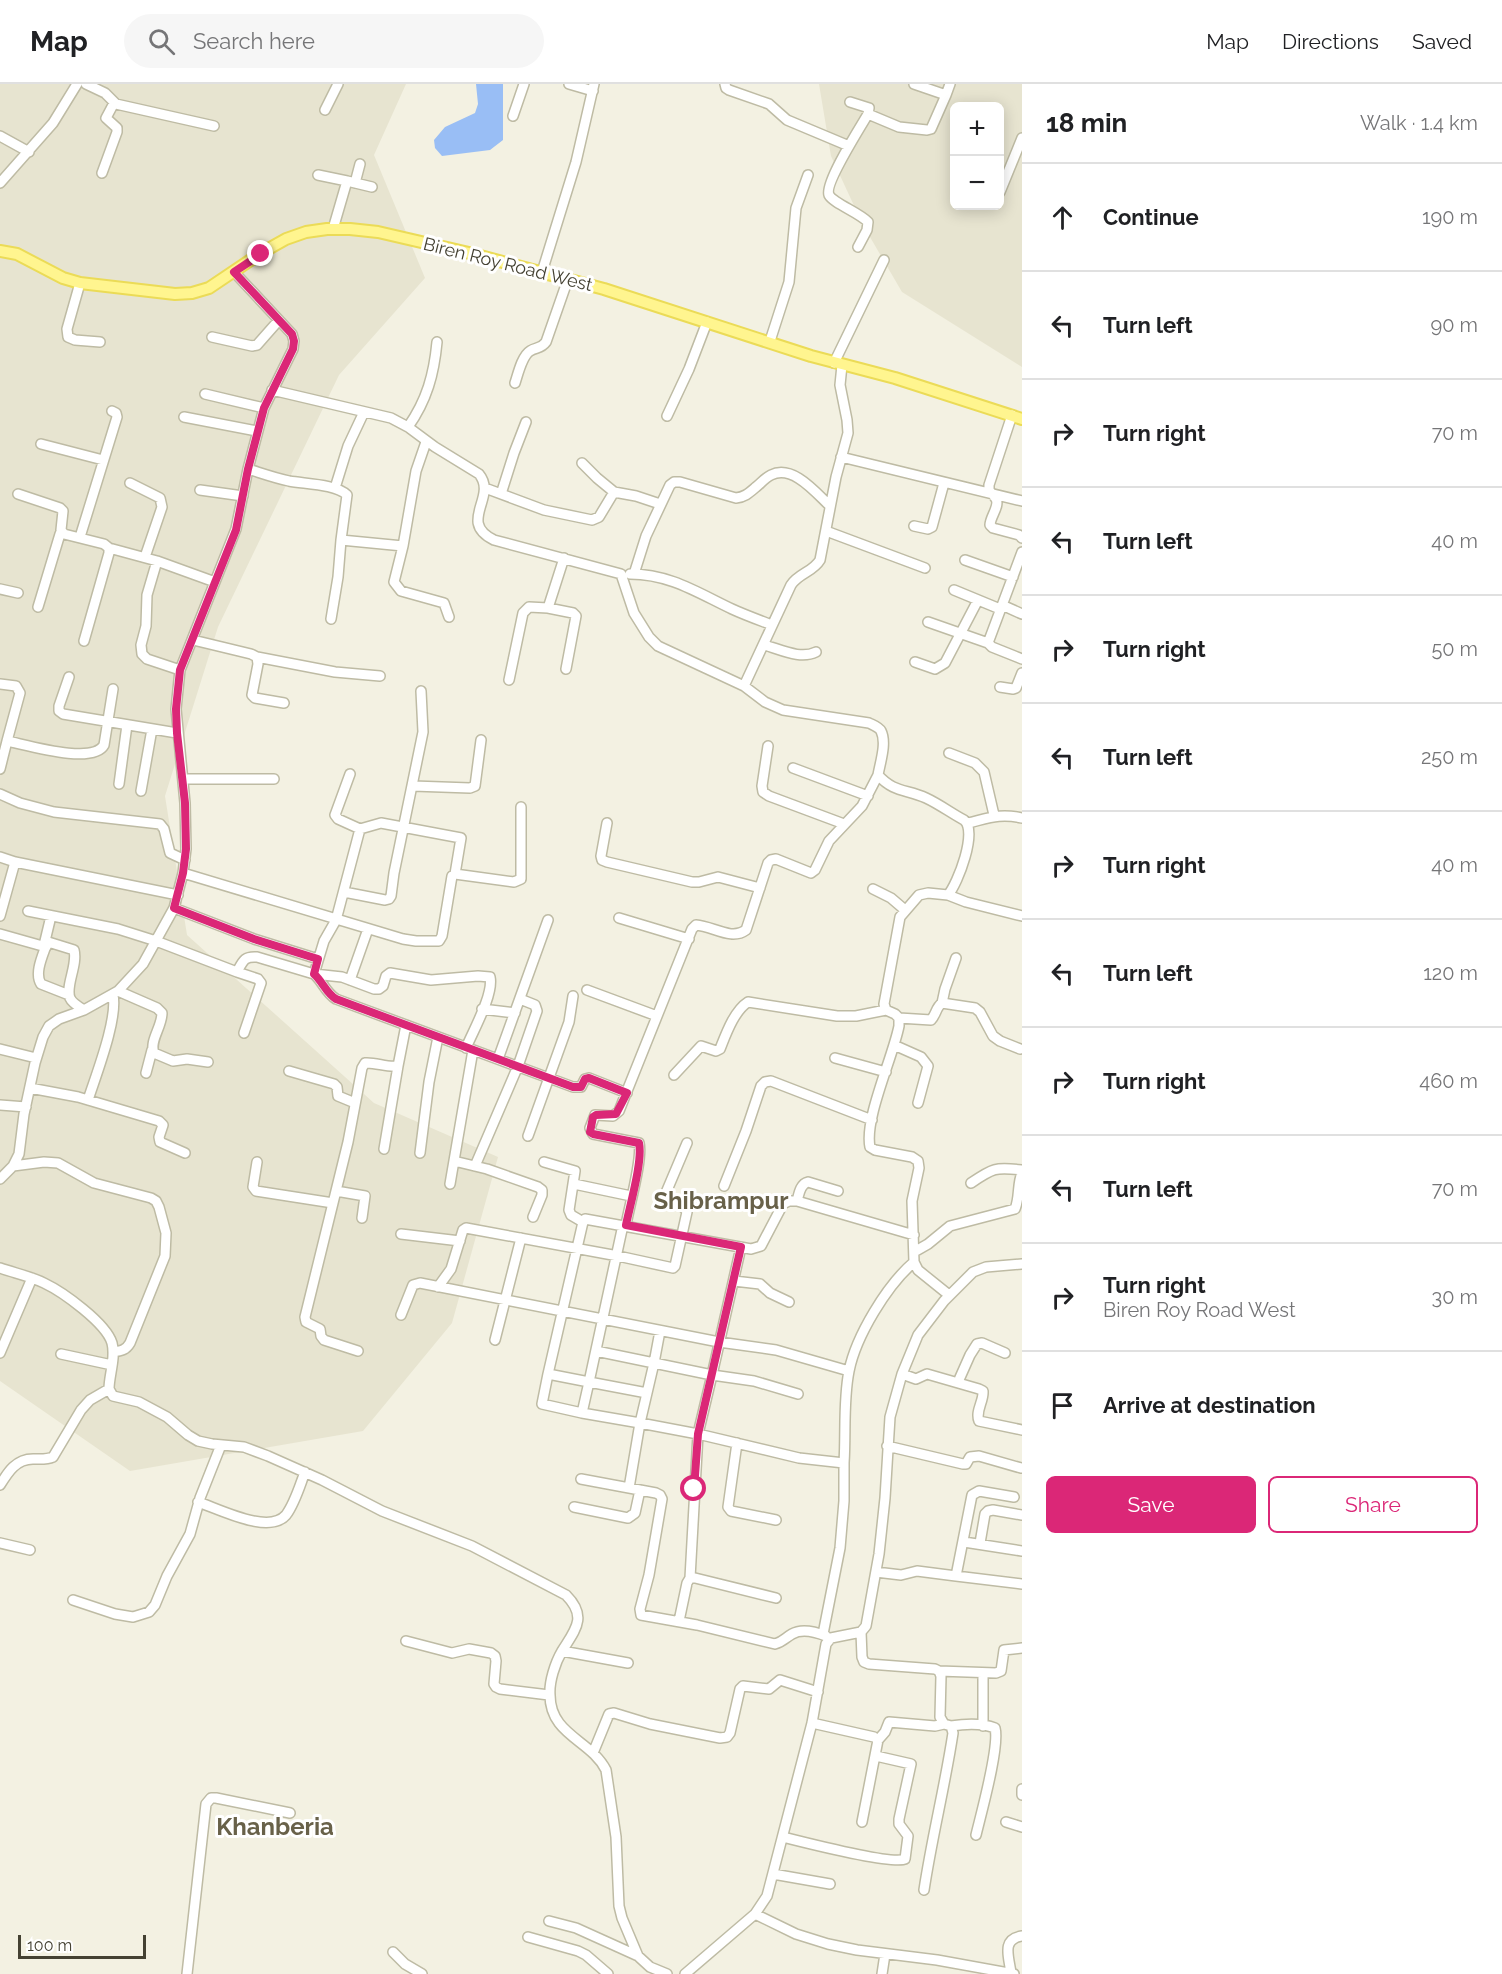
<!DOCTYPE html>
<html lang="en">
<head>
<meta charset="utf-8">
<style>
	:root { --surface:#fff; --page:#f6f6f6; --text:#202124; --muted:#757577; --line:#e0e0e0; --accent:#db2777 }
	body { margin:0; font-family:Raleway,sans-serif; background:var(--page); color:var(--text) }
	.controls { position:absolute; right:18px; top:18px; display:grid; overflow:hidden; border-radius:9px; box-shadow:0 3px 15px #0003 }
	.controls button { width:54px; height:54px; display:grid; place-items:center; padding:0; border:0; border-bottom:2px solid var(--line); background:var(--surface); color:var(--text); font:30px sans-serif }
	.scale { position:absolute; left:18px; bottom:15px; width:128px; box-sizing:border-box; padding-left:6px; border:3px solid #444132; border-top:0; font-size:16px; line-height:21px; white-space:nowrap; color:#444132; -webkit-text-stroke:4px #fff; paint-order:stroke }
	.stop { position:absolute; width:18px; height:18px; margin:-14px; border:4px solid #db2777; border-radius:50%; background:#fff }
	.stop.end { background:#db2777; border-color:#fff; box-shadow:0 2px 6px #0008 }
	.list { margin:0; padding:0; list-style:none }
	h2 { display:flex; justify-content:space-between; align-items:center; height:78px; margin:0; padding:0 24px; font-size:26px }
	h2 small { font-size:20px; font-weight:400; color:var(--muted) }
	.list li { display:grid; grid-template-columns:39px 1fr auto; gap:18px; align-items:center; box-sizing:border-box; height:108px; padding:0 24px; border-top:2px solid var(--line) }
	.list b { display:block; font-size:22px; white-space:nowrap }
	.list p { margin:0; font-size:20px; white-space:nowrap; color:var(--muted) }
	.list em { font-size:20px; font-style:normal; color:var(--muted) }
	.actions { display:flex; gap:12px; padding:18px 24px }
	.actions a { flex:1; padding:14px 0; border:2px solid var(--accent); border-radius:9px; text-align:center; font-size:21px; color:var(--accent) }
	.actions .main { background:var(--accent); color:#fff }
	.icon { flex:none; width:33px; height:33px; fill:none; stroke:currentColor; stroke-width:2; stroke-linecap:round; stroke-linejoin:round }
	.map { position:relative; flex:none; width:1022px; height:1890px; overflow:hidden }
	header { display:flex; align-items:center; gap:36px; box-sizing:border-box; height:84px; padding:0 30px; background:var(--surface); border-bottom:2px solid var(--line) }
	header strong { font-size:28px }
	nav { display:flex; gap:33px; margin-inline-start:auto; font-size:21px }
	.search { width:420px; height:54px; background:var(--page); display:flex; align-items:center; gap:15px; box-sizing:border-box; padding:0 21px; border-radius:33px; color:var(--muted); font-size:22px }
	main { display:flex }
	aside { flex:1; background:var(--surface) }
	.map>svg:first-child { display:block }
</style>
</head>
<body>
<header>
<strong>Map</strong>
<div class="search"><svg class="icon" aria-label="search" viewBox="0 0 24 24"><circle cx="10" cy="10" r="6"/><path d="M15 15l6 6"/></svg>Search here</div>
<nav><a>Map</a><a>Directions</a><a>Saved</a></nav>
</header>
<main>
<div class="map">
<svg width="1022" height="1890" viewBox="0 0 1022 1890">
	<rect width="100%" height="100%" fill="#f3f1e2"/>
	<!-- residential -->
	<path fill="#e7e4d0" fill-rule="evenodd" d="M0,0H406L374,71L425,194L339,291L218,543L165,712L187,851L374,1019L498,1073L452,1239L363,1347L130,1387L0,1297Z
		M819,0H1022V283L902,208L863,141L831,72ZM954,22H1000V122H954Z"/>
	<!-- water -->
	<path fill="#99bef5" d="M476,0H503V56L490,66L442,72L435,64L434,56L445,43L475,29L478,20Z"/>
	<g fill="none" stroke-linecap="round" stroke-linejoin="round">
		<!-- minor casing -->
		<g stroke="#bebba4" stroke-width="12">
			<path id="minor" d="M86,0L105,9L116,20L214,42
				M569,0L593,7
				M725,0L726,4L729,6L769,20L787,36L849,62
				M914,0L946,11L950,0
				M850,18L869,24L868,30
				M325,26L338,0
				M513,32L524,0
				M0,52L29,68
				M102,89L117,48V44L106,34L114,19
				M318,91L347,97
				M0,99L53,39L77,0
				M355,99L360,80
				M1000,108L1022,54
				M333,145L347,97L372,103
				M858,163L867,146L868,138C860,129 833,119 829,111C824,100 861,42 868,30L899,43L927,46L931,45L946,11
				M542,188L576,78L594,0
				M80,199L67,245L68,253L75,256L100,258
				M212,253L252,262L257,261L279,236
				M770,257L789,198L796,124L808,91
				M834,279L884,176
				M515,299C518,290 522,272 530,267C536,263 541,265 546,258L568,195
				M272,306L391,334L408,343L435,363L479,390C498,413 457,438 494,456L621,490L634,529L649,553L658,562L744,602L791,501C799,489 813,488 820,476L836,393L848,349L847,336L840,301L842,281
				M205,310L264,324
				M1012,331L989,401V406C991,409 994,411 996,415C1000,422 990,433 990,441L993,444L1019,451L1022,454
				M667,332L689,285L707,238
				M184,333L257,347
				M408,343C427,316 434,290 437,258
				M41,360L103,376
				M841,373L1022,417
				M582,379L597,394L614,408
				M248,385C261,389 275,394 289,397C305,400 336,400 347,411L341,456L338,493L331,535
				M130,399L160,414L162,423L145,473
				M335,404L348,362L364,328
				M485,404L544,426L592,436L599,433L614,408L636,412L660,420
				M200,406L243,412
				M18,410L60,424L63,427L61,446L64,450
				M501,410L514,369L526,338
				M914,442L928,445L932,443L944,399
				M826,447L925,484
				M80,453L117,333L116,329L112,327
				M341,456L403,462L416,387L426,358
				M403,462L394,498L401,507L444,519L449,533
				M109,464L157,477L215,498
				M1022,468L988,559L992,563L1022,575
				M564,474L548,524L573,529L576,532L566,585
				M965,476L1013,493
				M157,477L147,511L146,542L141,561L142,570L147,575L180,586
				M630,490C670,490 698,509 732,525C745,531 759,536 772,541
				M634,490L646,452L670,401L674,398H680L736,414C745,413 749,409 756,403C761,399 765,394 771,391C793,380 816,409 830,422
				M0,505L18,509
				M954,506L1000,525
				M1002,521L1022,530
				M38,523L60,450H64L104,460L109,464V469L84,557
				M928,538L988,559
				M193,556L251,570L257,573L258,580L252,611L255,614L284,619
				M764,561C780,565 800,576 816,568
				M257,573L335,588L380,592
				M915,578L935,585L945,579L978,516
				M69,593L59,622V627L63,630L177,649
				M509,596L523,529L529,523L548,524
				M0,600L16,602L20,609L7,657
				M744,602L765,618L783,626L869,639C873,641 879,643 881,647C887,659 880,679 878,691C894,709 907,705 926,714C939,720 951,729 964,736C978,747 958,799 948,811L928,809L919,811L900,833L884,920L886,926L895,930L899,934V942C893,973 864,1035 870,1063L875,1066L912,1073L918,1077L919,1084L912,1117L914,1178L918,1186L949,1211
				M1000,603L1013,605L1016,604L1022,589
				M768,662L762,702L763,708L769,712L844,740
				M949,669L975,679L984,688L994,731
				M793,684L868,712
				M0,685L7,657C27,661 93,681 104,661L113,605
				M350,690L335,731L338,735L360,745
				M183,695H274
				M119,700L127,641
				M413,702L470,704L475,702L481,656
				M141,707L152,645
				M0,710L20,719L54,728L160,740L164,745L170,769L185,776
				M607,739L601,772L602,776L607,778L692,798H699L718,793L760,804
				M968,739C989,734 1000,729 1022,734
				M0,773L15,778L178,811
				M183,789L403,855L416,857H439L442,852L452,792L455,790L514,798L521,795V723
				M455,790L461,754L381,739L360,745L336,836L324,857L314,890L342,893L374,905H379L383,902L386,892L390,889L431,896L478,892L490,893C494,910 473,947 466,964
				M873,805L891,814L905,826
				M344,808L385,816L389,815L391,812L394,789L423,648L421,607
				M948,811L966,818L1022,832
				M174,824L254,855L318,875
				M28,827L118,845L156,857L237,888C243,877 244,872 257,873L314,890C323,898 326,909 336,915L573,1003H581L585,995L589,994L627,1009
				M0,832L15,778
				M51,832L45,857L74,866C78,881 65,902 70,914C72,919 79,923 84,926
				M619,834L689,855
				M0,850L46,863
				M47,859C43,871 34,889 41,900L69,911
				M237,888L258,895L261,899L244,949
				M350,896L368,845
				M587,906L657,932
				M118,907L157,924L162,929C162,943 149,957 154,969L173,977L187,975L208,978
				M942,919L945,905L956,874
				M482,925L515,929
				M899,934L931,936C936,931 936,923 942,919L975,924L980,928L993,952L1000,957L1020,965
				M894,961L921,973L928,982L918,1019
				M0,965L36,974
				M835,974L886,988
				M498,975L548,836
				M289,987L334,1000L337,1003L338,1012L355,1019
				M146,989L152,966
				M674,991L701,962L716,967L720,965C726,950 734,927 748,918L837,932H856L886,926
				M30,1004L78,1013L159,1037L163,1041L159,1053L160,1058L185,1069
				M88,1016C96,991 118,935 113,911
				M0,1021L26,1023
				M528,1052L569,938L573,912
				M384,1065L398,982
				M420,1069L429,998L438,953
				M454,1077L487,1085L538,1103L542,1106V1111L533,1133
				M257,1078L253,1103L256,1107L333,1119
				M544,1078L575,1087L569,1126L571,1131L583,1138
				M13,1082L44,1078L58,1079L94,1099L151,1114L156,1117L159,1123L166,1149L165,1172L130,1259C126,1266 121,1267 113,1268
				M475,1082L518,982L537,927L535,921L520,915
				M0,1095L13,1082L19,1070L24,1030L35,979L43,953L49,942L59,935L84,926L118,907L143,880L174,824L183,789L186,765L185,719L176,625L180,586L236,445L248,385L264,324L293,265L294,257L292,250L234,188
				M971,1099C993,1084 995,1083 1022,1086
				M450,1100L473,966
				M574,1100L631,1112
				M724,1102L746,1047L761,1002L765,998L771,997L872,1036
				M336,1107L365,1112L362,1134
				M797,1117C799,1110 800,1100 808,1098L838,1107
				M623,1141L589,1298L647,1309L640,1339L698,1350L799,1374L844,1379V1417L840,1464L823,1550
				M626,1141C629,1123 643,1074 639,1059L593,1050L590,1044L595,1031L613,1032L619,1027L692,845L696,841C713,842 731,857 746,846L768,779L771,776L776,775L811,789L815,786L829,757L862,722L878,691
				M401,1150L460,1157
				M741,1163L712,1291L754,1297L798,1310
				M914,1168L928,1160L950,1142L1015,1125C1020,1113 1017,1100 1022,1089
				M0,1184C14,1189 30,1192 44,1199C63,1208 106,1239 112,1259C116,1274 109,1291 109,1305L113,1312L139,1318L167,1333L188,1351L198,1357L212,1360L244,1363L268,1372L322,1396L382,1427L472,1462L566,1511C588,1533 575,1546 562,1567C555,1579 549,1598 550,1611C550,1651 591,1656 606,1686L616,1753L619,1822L622,1834L638,1872L650,1883L667,1890
				M734,1197L760,1200L770,1209L789,1218
				M438,1203L451,1185L463,1146L466,1144L618,1172L673,1184L675,1182L687,1128C683,1119 670,1120 665,1111L687,1059
				M401,1231L413,1201L420,1199L719,1258L776,1266L849,1287
				M495,1256L521,1154
				M358,1267L324,1256L321,1252L320,1245L306,1238L305,1233L348,1058L362,984L365,979C376,978 387,984 398,982L406,941
				M596,1267L654,1279L660,1247
				M0,1269L32,1194
				M61,1270L112,1281
				M548,1290L542,1320L582,1329
				M902,1290L916,1295L927,1290L979,1305L983,1307C984,1317 975,1327 979,1337L1022,1346
				M958,1298L970,1271L977,1260L982,1259L1005,1269
				M647,1309L654,1279L712,1291L698,1350L690,1494
				M737,1359L728,1423L731,1427L776,1436
				M887,1362L963,1380H966L970,1373L979,1372L1021,1384
				M844,1379C846,1349 843,1317 849,1287C856,1252 887,1201 914,1178
				M581,1395L656,1409L660,1411L662,1415L649,1491L640,1525L641,1531L697,1541L775,1560C783,1558 785,1554 792,1550C802,1544 816,1548 826,1552
				M0,1401C8,1388 16,1375 33,1375C40,1375 46,1376 53,1373L81,1326L90,1316L109,1305
				M629,1404L640,1339L582,1329L589,1298L548,1290L583,1138L585,1135L751,1165L761,1162L783,1120L789,1117H797L914,1151
				M198,1418C219,1425 269,1451 286,1431C295,1419 300,1401 305,1388
				M574,1423L628,1434L635,1429L640,1406
				M964,1458L1022,1467
				M0,1459L30,1466
				M980,1459L985,1430L988,1427L993,1426L1022,1431
				M876,1488L901,1491L917,1487L956,1492L972,1411L979,1407L1014,1413
				M956,1492L1022,1500
				M73,1516L115,1530L133,1533L149,1528L155,1521L167,1492L190,1450L200,1414L221,1361
				M679,1537L687,1499L690,1494H695L776,1514
				M861,1548L862,1573L864,1578L869,1580L935,1585L939,1587L941,1592L940,1633L944,1640L951,1642L953,1649C945,1702 932,1753 924,1806
				M406,1557L452,1569L469,1565L491,1569L495,1572L496,1577L494,1600L496,1603L500,1605L549,1611
				M562,1567L628,1579
				M939,1587L996,1589L1001,1587L1004,1566L1022,1564
				M983,1589V1642
				M812,1639L874,1653L878,1656L862,1738
				M951,1642C964,1640 982,1639 995,1644C1000,1662 981,1730 976,1751
				M878,1656L885,1648L889,1638L935,1642L944,1640
				M593,1669L609,1630L614,1629L650,1640L720,1654L727,1653L730,1649L740,1605L743,1602L769,1605L780,1596L818,1608
				M1022,1711V1705
				M1006,1738L1022,1743
				M783,1753C803,1758 892,1781 905,1775L908,1752L899,1740V1735L911,1680L876,1672
				M773,1790L830,1800
				M755,1830L796,1850L828,1860L857,1866L937,1876L1014,1890
				M549,1837L576,1844L638,1872
				M528,1853L578,1867L586,1871L608,1890
				M393,1868L405,1880L422,1890
				M1011,1889C1009,1873 1001,1855 1022,1852
				M187,1890L206,1720L211,1714H216L290,1729
				M685,1890L755,1830L767,1812L812,1639L826,1560L831,1554L861,1548L866,1542L879,1470L885,1414L890,1333L902,1290L918,1251L944,1217L973,1188L986,1183L1022,1180
				M882,1890L885,1870"/>
		</g>
		<!-- major casing -->
		<g stroke="#ebdb57" stroke-width="14">
			<path id="major" d="M0,167L17,170L63,194L80,199L175,210L192,209L209,204L261,169L286,155L306,148L327,145H350L378,148L469,169L604,205L811,272L895,294L1022,335"/>
		</g>
		<!-- minor -->
		<use href="#minor" stroke="#fff" stroke-width="9"/>
		<!-- major -->
		<use href="#major" stroke="#fff58f" stroke-width="10"/>
	</g>
	<g fill="none" stroke-linecap="round" stroke-linejoin="round">
		<!-- route -->
		<path stroke="#db2777" stroke-width="8" d="M261,170L234,188L292,250L294,257L293,265L264,324L248,385L236,446L180,586L176,625L177,649L185,719L186,765L183,789L174,824L254,855L318,875L314,890C323,898 326,909 336,915L573,1003H581L585,995L589,994L627,1009L616,1030L596,1031L593,1033L590,1048L593,1050L639,1059C643,1076 630,1121 626,1141L741,1163L698,1350L694,1405"/>
	</g>
	<g text-anchor="middle" dominant-baseline="central" stroke-width="6" stroke-linejoin="round" paint-order="stroke">
		<!-- street labels -->
		<g font-size="18" fill="#444132" stroke="#fff">
			<text transform="translate(508 180) rotate(14)">Biren Roy Road West</text>
		</g>
		<!-- district labels -->
		<g font-size="24" font-weight="bold" fill="#686149" stroke="#fff">
			<text x="721" y="1116">Shibrampur</text>
			<text x="275" y="1742">Khanberia</text>
		</g>
	</g>
</svg>
<div class="controls">
<button>+</button>
<button>−</button>
</div>
<div class="scale">100 m</div>
<div class="stop" style="left:694px;top:1405px"></div>
<div class="stop end" style="left:261px;top:170px"></div>
</div>
<aside>
<h2>18 min<small>Walk · 1.4 km</small></h2>
<ul class="list">
<li><svg class="icon" aria-label="ahead" viewBox="0 0 24 24"><path d="M12 20V5M6 11l6-6 6 6"/></svg><div><b>Continue</b></div><em>190 m</em></li>
<li><svg class="icon" aria-label="left" viewBox="0 0 24 24"><path d="M17 20v-9H6M10 6l-5 5 5 5"/></svg><div><b>Turn left</b></div><em>90 m</em></li>
<li><svg class="icon" aria-label="right" viewBox="0 0 24 24"><path d="M7 20v-9h11M14 6l5 5-5 5"/></svg><div><b>Turn right</b></div><em>70 m</em></li>
<li><svg class="icon" aria-label="left" viewBox="0 0 24 24"><path d="M17 20v-9H6M10 6l-5 5 5 5"/></svg><div><b>Turn left</b></div><em>40 m</em></li>
<li><svg class="icon" aria-label="right" viewBox="0 0 24 24"><path d="M7 20v-9h11M14 6l5 5-5 5"/></svg><div><b>Turn right</b></div><em>50 m</em></li>
<li><svg class="icon" aria-label="left" viewBox="0 0 24 24"><path d="M17 20v-9H6M10 6l-5 5 5 5"/></svg><div><b>Turn left</b></div><em>250 m</em></li>
<li><svg class="icon" aria-label="right" viewBox="0 0 24 24"><path d="M7 20v-9h11M14 6l5 5-5 5"/></svg><div><b>Turn right</b></div><em>40 m</em></li>
<li><svg class="icon" aria-label="left" viewBox="0 0 24 24"><path d="M17 20v-9H6M10 6l-5 5 5 5"/></svg><div><b>Turn left</b></div><em>120 m</em></li>
<li><svg class="icon" aria-label="right" viewBox="0 0 24 24"><path d="M7 20v-9h11M14 6l5 5-5 5"/></svg><div><b>Turn right</b></div><em>460 m</em></li>
<li><svg class="icon" aria-label="left" viewBox="0 0 24 24"><path d="M17 20v-9H6M10 6l-5 5 5 5"/></svg><div><b>Turn left</b></div><em>70 m</em></li>
<li><svg class="icon" aria-label="right" viewBox="0 0 24 24"><path d="M7 20v-9h11M14 6l5 5-5 5"/></svg><div><b>Turn right</b><p>Biren Roy Road West</p></div><em>30 m</em></li>
<li><svg class="icon" aria-label="arrive" viewBox="0 0 24 24"><path d="M6 21V4h12l-3 4 3 4H6"/></svg><div><b>Arrive at destination</b></div></li>
</ul>
<div class="actions"><a class="main">Save</a><a>Share</a></div>
</aside>
</main>
</body>
</html>
